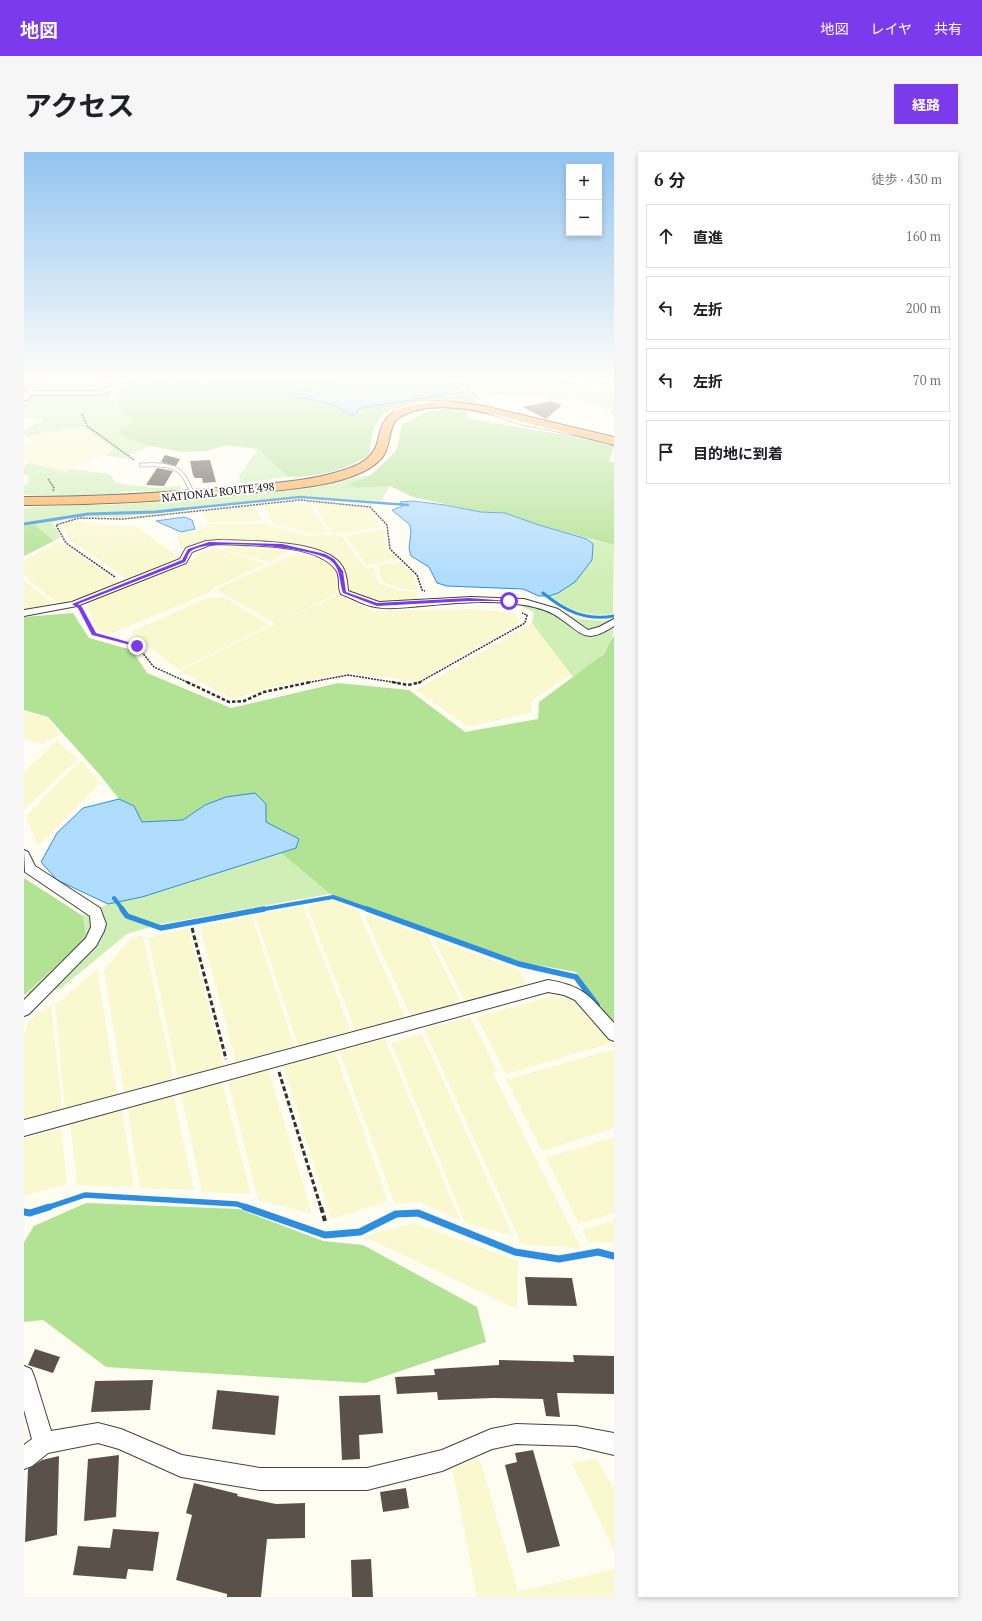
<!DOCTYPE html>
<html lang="ja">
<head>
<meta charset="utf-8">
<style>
	:root { --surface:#fff; --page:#f6f6f6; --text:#202124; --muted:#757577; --line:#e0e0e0; --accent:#7c3aed }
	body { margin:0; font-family:"PT Serif","Noto Sans JP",serif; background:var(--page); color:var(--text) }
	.controls { position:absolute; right:12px; top:12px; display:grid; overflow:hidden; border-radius:0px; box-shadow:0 2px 6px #0003 }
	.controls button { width:36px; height:36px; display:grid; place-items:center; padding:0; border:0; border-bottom:1px solid var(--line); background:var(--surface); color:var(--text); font:20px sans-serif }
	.stop { position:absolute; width:12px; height:12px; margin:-9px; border:3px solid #7c3aed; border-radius:50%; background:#fff }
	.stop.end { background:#7c3aed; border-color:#fff; box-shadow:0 1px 4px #0008 }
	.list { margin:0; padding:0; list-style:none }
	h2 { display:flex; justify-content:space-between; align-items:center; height:52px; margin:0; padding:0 16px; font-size:17px }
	h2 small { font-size:13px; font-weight:400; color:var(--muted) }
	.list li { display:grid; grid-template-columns:26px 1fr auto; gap:12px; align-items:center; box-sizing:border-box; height:64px; margin:0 8px 8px; padding:0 8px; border:1px solid var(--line); border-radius:0px }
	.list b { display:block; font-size:15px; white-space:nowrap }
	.list em { font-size:13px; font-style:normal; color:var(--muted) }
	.icon { flex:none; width:22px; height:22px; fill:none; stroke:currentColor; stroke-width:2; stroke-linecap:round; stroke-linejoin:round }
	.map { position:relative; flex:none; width:590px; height:1445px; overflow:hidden; border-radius:0px }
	header { display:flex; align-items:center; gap:24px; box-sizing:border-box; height:56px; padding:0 20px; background:var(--accent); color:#fff }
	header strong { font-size:19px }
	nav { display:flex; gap:22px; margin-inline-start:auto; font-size:14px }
	.intro { display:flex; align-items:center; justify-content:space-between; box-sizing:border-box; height:96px; padding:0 24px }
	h1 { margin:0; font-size:28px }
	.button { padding:10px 18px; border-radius:0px; background:var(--accent); color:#fff; font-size:14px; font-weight:700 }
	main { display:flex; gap:24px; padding:0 24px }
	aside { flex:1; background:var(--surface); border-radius:0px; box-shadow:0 2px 6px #0003 }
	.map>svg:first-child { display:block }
</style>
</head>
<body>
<header>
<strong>地図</strong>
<nav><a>地図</a><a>レイヤ</a><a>共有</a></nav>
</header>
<div class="intro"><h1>アクセス</h1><a class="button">経路</a></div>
<main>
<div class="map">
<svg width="590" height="1445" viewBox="0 0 590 1445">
	<rect width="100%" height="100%" fill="#fffdf2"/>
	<!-- farmland -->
	<path fill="#f9f8ce" d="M18,225H41L33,240L11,238Z
		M45,225H66L59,240L39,239Z
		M70,225H85L82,238H65Z
		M551,226L590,235V240L562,234Z
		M59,275L91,298L40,320L6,311L0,307V292L7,290L2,284Z
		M288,350L343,356L359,374L320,382L308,381Z
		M285,351L305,381L287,382L249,372L240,353Z
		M231,355L239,369L184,370L177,360Z
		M58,368L65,372L112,374L157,407L103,427L46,388L38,372Z
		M187,372H240L286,384L307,382L318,384L340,415L350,416L354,431L376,439H393L394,447L359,450L324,438L320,416L308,403L259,391L189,387L157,399L153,382L178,377Z
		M360,377L362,397L374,408L343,413L321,384Z
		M35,389L94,431L50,449L34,452L0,423V409Z
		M204,394L254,398L265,400L245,410L200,398Z
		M191,396L242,412L187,437V440L86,482L74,479L62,451L167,411L174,401Z
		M273,401L303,408L311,419L314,441L251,472L192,437Z
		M375,410L390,423L393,438L378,437L358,430L354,413Z
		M0,428L29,452L0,458Z
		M316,442L347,459L449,457L490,461L496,470L392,530L328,520L244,536L209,547L156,519L251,472Z
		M199,445L246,473L155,518L107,480L181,447Z
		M508,471L547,522L507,549L508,560L444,575L392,538Z
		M0,560L24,566L36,583L18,592L0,586Z
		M33,589L54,607L0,658V620Z
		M57,608L76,631L14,694L2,664Z
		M308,748L334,759L381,865L331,878L283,754Z
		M279,754L327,879L274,893L231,763Z
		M340,762L404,784L437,850L386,863Z
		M228,764L270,894L212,910L176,775Z
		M164,776L200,914L154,926L124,786Z
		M119,783L150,927L100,940L80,818L107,786Z
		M410,788L495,818L503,832L441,849Z
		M73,818L93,942L41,956L31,853Z
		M533,843L551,849L588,891L482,922L453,865Z
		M27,853L38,957L0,967V882L5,868Z
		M446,865L473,919L469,921L557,1096L498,1093L400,877Z
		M398,882L489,1084L441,1070L367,891Z
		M361,887L436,1068L396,1050L371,1052L315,899Z
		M590,897V976L518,999L482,928Z
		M311,900L364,1049L307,1067L259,914Z
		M244,917L288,1062L234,1048L204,929Z
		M198,930L227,1042L178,1040L157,941Z
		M149,942L170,1038L116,1036L103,954Z
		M98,957L110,1035L53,1033L46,971Z
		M37,977L43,1032L0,1044V987Z
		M590,985V1061L555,1072L522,1006Z
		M590,1068V1091L564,1090L558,1079Z
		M390,1071L494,1109L493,1157L339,1084Z
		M573,1307L590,1337V1399L548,1311Z
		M456,1308L494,1440L590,1417V1445H453L428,1315Z"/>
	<!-- green -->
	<path fill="#d0efb6" d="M426,225L490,227L495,230L511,232H530L550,235L557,233L590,241V264L587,263L586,259L550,245L532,249L511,241L496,243L485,241L458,246L452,243L440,232Z
		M95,240V255L112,270L94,279L104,287L126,294L99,307L80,303L91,298L59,275L2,284L0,283V279L19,267L0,265V253L8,244L80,243Z
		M234,297L264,325L216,331L215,324Z
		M6,311L40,320L48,317L86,322L92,331L132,336L155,334L159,336L147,340L103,339L83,343H0V333L4,332L5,324L0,323V314Z
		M347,323L324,332L331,336L366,334L357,349L276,344L101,365H51L28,371L37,385L30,389L10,372L0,374V356C34,352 69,354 103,352C185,347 267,337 347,323Z
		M563,387L590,393L589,462C558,465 550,459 525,444L534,441L569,392Z
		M494,453L533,456L554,467L581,469L590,467C590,502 575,506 549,525L508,471L510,460Z
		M256,700L306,742L137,772L103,782L36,837L0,843L61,786L59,764L84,752L118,745Z"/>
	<!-- forest -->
	<path fill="#b2e293" d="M108,225H327L288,238L265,241L266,244L279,245L321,257H334L369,250L439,240L446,242L455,251C446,253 437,249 427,248C405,246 366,248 353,270C348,278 347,293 345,303C317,320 296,324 264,325L234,297L202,293L183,299L159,300L126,294L104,287L93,280L111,270L95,255C95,240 93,234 108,225Z
		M492,225H543L557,233C548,236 541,233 531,232C517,230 503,234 490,227Z
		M424,257L442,258L445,267L547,284L590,294L585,309L590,310V393L515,373L481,361L457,360L389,345L366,334L331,336L324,332L347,323L372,299L378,273L402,260Z
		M10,372L30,389L0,404V374Z
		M49,461L65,486L108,498L123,521L207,556L314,531L385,538L441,580L514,567L515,550L580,502L590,483V873L552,820L497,810L306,742L256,700L272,696L275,687L242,670V652L231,641L202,645L181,653L159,668L118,670L110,654L95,647L76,623L24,565L0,558V465Z
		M0,726L59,764L62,786L0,843Z
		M62,1051L215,1057L299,1089L339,1093L453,1155L462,1190L341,1231L82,1215L19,1168L0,1170V1090L10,1074Z"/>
	<!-- water -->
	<path fill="#b0dcfd" stroke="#2e8ddd" d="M327,225H416L432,233L439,240L342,255L334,257L332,263H327C316,252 281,246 266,244L265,241L288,238Z
		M389,349L421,353L457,360L481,361L515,373L563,387L569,392L568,408L551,430L534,441L525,444H515L499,437L423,434L413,431L405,415L387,404L385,396L387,381L386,373L368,358L379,354L376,350Z
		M160,365L168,368L171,377L157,380L132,369Z
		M231,641L242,652V670L275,687L272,696L118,745L84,752L33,728L17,710L33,681L59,656L95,647L110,654L118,670L159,668L181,653L202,645Z"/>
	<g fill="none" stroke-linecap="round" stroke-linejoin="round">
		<!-- stream-far4 -->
		<path stroke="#2e8ddd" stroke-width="2.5" d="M149,358L276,345L384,353"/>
		<!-- stream-far3 -->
		<path stroke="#2e8ddd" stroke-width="3" d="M0,372L64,362L131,360L159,357
			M519,441C541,459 561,469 590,464"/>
		<!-- stream-far2 -->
		<path stroke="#2e8ddd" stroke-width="4" d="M90,746L99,758
			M235,758L309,745L346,758"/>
		<!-- stream-far1 -->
		<path stroke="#2e8ddd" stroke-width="5.5" d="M98,757L103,764L137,776L240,757
			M343,757L495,812L552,825L573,853
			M22,1056L61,1043L213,1052L224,1056"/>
		<!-- stream -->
		<path stroke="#2e8ddd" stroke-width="7" d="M221,1055L301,1083L336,1080L372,1062L394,1061L491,1100L535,1107L574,1100L590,1104
			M0,1060L6,1061L25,1055"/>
	</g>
	<!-- building -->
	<path fill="#5a514a" d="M527,249L538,253L522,267L499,255Z
		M141,303L156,307L152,314L137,310Z
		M186,308L192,330L179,331L178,326H171L169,323L166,309Z
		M133,316L149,319L140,334L122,333Z
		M501,1125L548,1126L553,1154L504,1153Z
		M11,1197L36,1205L29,1221L4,1213Z
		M549,1203L590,1204V1242L533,1241L536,1265L522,1264L519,1247L469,1246L414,1248L413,1240L373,1242L371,1225L411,1223L410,1217L475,1213V1208L550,1210Z
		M129,1228L126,1258L67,1260L71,1229Z
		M193,1238L255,1244L251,1283L188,1277Z
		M356,1243L359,1281L335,1283L336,1307L318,1308L315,1244Z
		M509,1298L536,1394L503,1401L481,1313L493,1310L491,1301Z
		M95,1303L92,1365L60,1369L64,1307Z
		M35,1304L33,1383L1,1390L4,1317L18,1308Z
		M170,1331L214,1342L213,1344L252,1352L281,1351V1386L243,1387L237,1445H203V1442L152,1428L168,1363L162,1361Z
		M382,1336L385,1356L359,1360L356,1340Z
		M89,1377L135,1380L129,1419L104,1417L102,1427L49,1423L54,1394L86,1396Z
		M347,1407L349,1445H328L327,1408Z"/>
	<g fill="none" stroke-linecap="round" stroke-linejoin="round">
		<!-- lane casing -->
		<g stroke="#424242" stroke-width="4.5">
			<path id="lane" d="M372,258L393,251L425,250
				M465,260L498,271L548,281
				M117,313C129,313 148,311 157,321C163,327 165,336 170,343"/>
		</g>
		<!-- street casing -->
		<g stroke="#424242" stroke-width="2">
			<path id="street" d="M10,225H16L9,239H77L83,236L95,225H103L87,239L77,243H7L4,248H0V239H3Z
				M195,388C225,389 290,388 313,408C322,416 323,427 324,439L355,450L447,445L500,447L534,457L564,478L575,475L590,467V474C562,492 560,483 537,467C527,459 513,455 500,453C466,447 431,451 397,454C382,455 366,458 351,455C339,453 328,446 317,442C313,435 317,425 312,418C293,391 225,394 195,392L186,393L168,400L162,411L53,454L0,464V458L48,450L156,407L162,396L182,389Z
				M0,698L4,700L11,714L76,756L82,772L80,779L72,794L5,862L0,864V848L62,786L67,775L66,764L1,720Z
				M524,828C561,834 566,845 590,871V889L585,887L551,848L540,843L524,840L0,984V968Z
				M0,1214L7,1217L10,1224L27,1279L74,1271L97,1277L158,1303L236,1316H343L418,1298L467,1277L492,1272L552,1274L590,1281V1303L552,1294L492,1292L468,1297L418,1319L343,1338H236L157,1325L95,1297L74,1291L24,1301L8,1314L0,1317V1293L8,1287L0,1258Z"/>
		</g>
		<!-- highway casing -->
		<g stroke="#202020" stroke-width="2">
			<path id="highway" d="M423,249L460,254L590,285V293C563,286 537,279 510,273C472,263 406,241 371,269C363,283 367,299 354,310C325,336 252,338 214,342C143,349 72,353 0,353V345C72,345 143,341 215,334C250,331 287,329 320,318C336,313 350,306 354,288C356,280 357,272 363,266C374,252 406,250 423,249Z"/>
		</g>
		<!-- path-far3 -->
		<path stroke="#313131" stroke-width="1.5" stroke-dasharray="2 1" stroke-linecap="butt" d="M423,225L437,232L454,246
			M551,225L590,235
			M109,226C133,233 157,232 182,229L185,225
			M58,262L63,274L110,308
			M24,327L30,336L29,339
			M91,425L42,391L32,373L55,366L99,367L276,348L346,355L363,373L366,397L393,423L398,438L401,439
			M58,459L70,482L113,494L130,515L165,531
			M282,531L324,523L374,531
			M394,531L501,471L503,463L498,461"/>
		<!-- path-far2 -->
		<path stroke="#313131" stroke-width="2.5" stroke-dasharray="3.5 2" stroke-linecap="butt" d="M163,530L205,550L220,549L240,540L287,530
			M368,530L384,533L397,530"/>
		<!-- path-far1 -->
		<path stroke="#313131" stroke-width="3" stroke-dasharray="5 2.5" stroke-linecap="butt" d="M168,776L202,907
			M255,920L297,1056"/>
		<!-- path -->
		<path stroke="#313131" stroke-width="4" stroke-dasharray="6 3" stroke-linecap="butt" d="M297,1055L301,1069"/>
		<!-- lane -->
		<use href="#lane" stroke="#fff" stroke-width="3.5"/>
		<!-- street -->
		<use href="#street" fill="#fff" fill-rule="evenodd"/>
		<!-- highway -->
		<use href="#highway" fill="#ffaa50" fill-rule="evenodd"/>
	</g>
	<!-- sky -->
	<linearGradient id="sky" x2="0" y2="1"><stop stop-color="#91c4f0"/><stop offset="0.53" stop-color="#fffef9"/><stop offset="1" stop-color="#fffef9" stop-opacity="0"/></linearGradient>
	<rect width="590" height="428" fill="url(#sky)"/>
	<!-- route -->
	<path fill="#7c3aed" d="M185,390L258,392L301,402L310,407L319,419L322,440L353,451L445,446L487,449H445L353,454L319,441C315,429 317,416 306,408C288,395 184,385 167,399C164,401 163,407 161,410L54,452L58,455L72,481L115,493V495L68,483L54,456L48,452L158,408L164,397Z"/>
	<g text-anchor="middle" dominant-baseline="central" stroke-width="4" stroke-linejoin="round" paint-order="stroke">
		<!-- far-street labels -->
		<g font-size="11" fill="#0f0f0f" stroke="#fff">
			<text transform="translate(194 340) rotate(-6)">NATIONAL ROUTE 498</text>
		</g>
	</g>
</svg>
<div class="controls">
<button>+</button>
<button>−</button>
</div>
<div class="stop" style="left:485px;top:449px"></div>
<div class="stop end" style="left:113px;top:494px"></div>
</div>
<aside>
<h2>6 分<small>徒歩 · 430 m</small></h2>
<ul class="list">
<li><svg class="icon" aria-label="ahead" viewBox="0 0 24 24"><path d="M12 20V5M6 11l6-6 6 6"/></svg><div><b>直進</b></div><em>160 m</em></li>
<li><svg class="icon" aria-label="left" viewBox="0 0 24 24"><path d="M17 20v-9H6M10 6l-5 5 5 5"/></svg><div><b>左折</b></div><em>200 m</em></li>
<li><svg class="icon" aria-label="left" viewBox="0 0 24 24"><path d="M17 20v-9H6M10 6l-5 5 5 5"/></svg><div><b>左折</b></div><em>70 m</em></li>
<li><svg class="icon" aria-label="arrive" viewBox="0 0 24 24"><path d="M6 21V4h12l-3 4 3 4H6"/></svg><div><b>目的地に到着</b></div></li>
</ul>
</aside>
</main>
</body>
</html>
